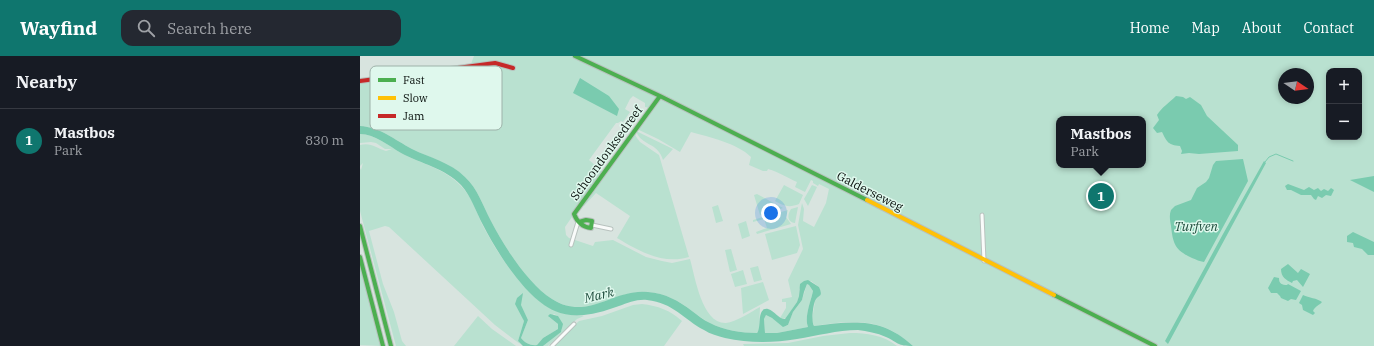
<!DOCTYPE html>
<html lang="en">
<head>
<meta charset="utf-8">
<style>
	:root { --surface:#171b24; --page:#242831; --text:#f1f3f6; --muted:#9ea1a6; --line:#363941; --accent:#0f766e }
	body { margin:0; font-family:"IBM Plex Serif",serif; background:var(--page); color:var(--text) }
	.controls { position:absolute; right:12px; top:12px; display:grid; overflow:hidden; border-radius:8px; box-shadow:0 2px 6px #0003 }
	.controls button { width:36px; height:36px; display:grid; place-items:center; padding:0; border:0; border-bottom:1px solid var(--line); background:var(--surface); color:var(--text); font:20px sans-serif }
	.compass { position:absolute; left:918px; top:12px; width:36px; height:36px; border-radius:50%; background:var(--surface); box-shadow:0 2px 6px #0003; rotate:103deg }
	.you { position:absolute; left:411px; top:157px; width:14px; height:14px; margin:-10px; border:3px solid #fff; border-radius:50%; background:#1a73e8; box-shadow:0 0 0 6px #1a73e833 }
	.badge { display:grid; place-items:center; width:26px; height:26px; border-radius:50%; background:var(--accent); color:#fff; font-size:13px; font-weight:700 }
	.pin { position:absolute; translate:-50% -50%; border:2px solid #fff; box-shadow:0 1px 4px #0006 }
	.popup { position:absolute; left:696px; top:60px; width:90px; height:52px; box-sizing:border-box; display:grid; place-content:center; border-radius:8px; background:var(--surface); filter:drop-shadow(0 1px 3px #0005); font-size:13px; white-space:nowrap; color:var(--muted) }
	.popup b { font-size:15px; color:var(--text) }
	.popup::after { content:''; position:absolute; left:50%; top:100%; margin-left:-8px; border:8px solid transparent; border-top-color:var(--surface) }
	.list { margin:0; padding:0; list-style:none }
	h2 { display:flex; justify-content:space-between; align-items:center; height:52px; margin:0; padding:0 16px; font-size:17px }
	h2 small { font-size:13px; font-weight:400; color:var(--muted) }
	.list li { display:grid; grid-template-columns:26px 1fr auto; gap:12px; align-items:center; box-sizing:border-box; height:64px; padding:0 16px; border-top:1px solid var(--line) }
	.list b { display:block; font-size:15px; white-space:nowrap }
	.list p { margin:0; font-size:13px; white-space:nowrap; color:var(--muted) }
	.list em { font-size:13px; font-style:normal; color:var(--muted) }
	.icon { flex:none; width:22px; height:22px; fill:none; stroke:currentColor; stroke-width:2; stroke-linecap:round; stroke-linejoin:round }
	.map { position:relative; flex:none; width:1014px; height:290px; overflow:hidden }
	header { display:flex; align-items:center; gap:24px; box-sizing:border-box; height:56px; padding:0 20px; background:var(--accent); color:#fff }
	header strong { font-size:19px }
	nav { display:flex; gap:22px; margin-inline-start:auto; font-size:14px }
	.search { width:280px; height:36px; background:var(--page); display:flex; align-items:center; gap:10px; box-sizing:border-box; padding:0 14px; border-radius:12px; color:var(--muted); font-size:15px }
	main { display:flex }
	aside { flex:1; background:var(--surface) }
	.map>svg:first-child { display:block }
</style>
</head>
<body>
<header>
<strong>Wayfind</strong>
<div class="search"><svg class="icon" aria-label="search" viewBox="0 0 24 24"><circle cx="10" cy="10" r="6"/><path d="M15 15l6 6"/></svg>Search here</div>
<nav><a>Home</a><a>Map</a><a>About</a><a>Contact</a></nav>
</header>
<main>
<aside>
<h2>Nearby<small></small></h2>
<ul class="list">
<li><span class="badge">1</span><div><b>Mastbos</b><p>Park</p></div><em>830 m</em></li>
</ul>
</aside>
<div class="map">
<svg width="1014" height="290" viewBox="0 0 1014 290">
	<rect width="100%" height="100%" fill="#d8e4df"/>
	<!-- green -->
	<path fill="#b9e1d0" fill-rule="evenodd" d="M114,0H1014V290H553C522,261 492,264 454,270L452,264L455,245L461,237L459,231L451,225L439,233V240L437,246L426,262L422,263L420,262L426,252V246H422V243L432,241L428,224L443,193L438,169L442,147L444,153L443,165L454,171L466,147L469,133L459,128L458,130L453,127V125L451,124L445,136L435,131L437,126C428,122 419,116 408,113L407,115H403L389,109L391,101C377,87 349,81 331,76L320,96L298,83L277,73L289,52L285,51V47L273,40L270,43L265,53L270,56L263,66L261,65L258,67H256L229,104L243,116L205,171L206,179L209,182L233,190L235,186L253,184L286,201L302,205L312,207L330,203C335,221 342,268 366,267C376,266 391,256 400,251L399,275L397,277C382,277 363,274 350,267C344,264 338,259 332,255C320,245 304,237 288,236C254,233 228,266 192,243C168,228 144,190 131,165C123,150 118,133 105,121C91,107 70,102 52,93C35,84 20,71 0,70V27L135,9L153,10L144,7L136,6L111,8ZM969,15H999V81H969ZM924,18H948V42H924ZM699,63H783V109H699Z
		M276,75L313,93L303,104C298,86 281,90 276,75Z
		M274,77L277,82L280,86L299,99L329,201C303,209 279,195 257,182L270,160L236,137L224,150H222Z
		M0,78C15,78 29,90 41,97C61,108 84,112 100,129C111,139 116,155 122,168C136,195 166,243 194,254C203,258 214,260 224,260L217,263L188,290H183L198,278L202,274L198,260L194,258L189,261L198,268V273L183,282L177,289C171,290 165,287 161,282L168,264L157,242L164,265L158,285L160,288L135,269L29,171L25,170L9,175L23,228L34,256L42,285L46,290H36L0,155V112L1,114L3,107L0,110V89C11,86 16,92 26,95L32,93H25L16,87L11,86L0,87Z
		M424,129L443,139L439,148C429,152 424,150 415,145Z
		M452,129L457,131L448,150L444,143Z
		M397,138L423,152L400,159L394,139Z
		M358,149L363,165L356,167L352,151Z
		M438,151L435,167C427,166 427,159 431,153Z
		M428,154L426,161L431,168L397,178L396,176L407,172L404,163L393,166V164Z
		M386,165L390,180L382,183L378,168Z
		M436,170L440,189L437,197L412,204L405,178Z
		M371,193L377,214L370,216L365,194Z
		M0,208L22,290L0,289Z
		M398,210L402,224L394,226L390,212Z
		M383,214L387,228L375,231L371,218Z
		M403,226L409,244L383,258L381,232Z
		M447,228L449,229L453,235C451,244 444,263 448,271L417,277H405L404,263L406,259L427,270L428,269L433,256L442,244Z
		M282,248C298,250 310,254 322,265L304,290H192L219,265L242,260L273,249Z
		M118,260L132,273L156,290H94Z
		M490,277C507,277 523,279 537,290H384L383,288L428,287L463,280Z"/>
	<!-- water -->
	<path fill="#7acbaf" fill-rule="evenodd" d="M220,22L249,40L259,53L257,60L213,37Z
		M816,40L823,41L826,43L830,41L841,49L847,60L878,89V95L839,98L829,97L821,98L822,95L820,90C808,89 807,86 802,76L797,77L793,72L799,64L797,59C802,51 809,47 816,40Z
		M0,70C20,71 35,84 52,93C70,102 90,106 105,121C118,133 123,150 131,165C144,190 168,228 192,243C228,266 253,232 288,236C305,237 319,245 332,255C338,259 343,264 350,267C363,274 382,277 397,277C402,272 396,251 408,253C415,255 418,263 425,263L437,246L439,240L440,228L444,225L448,224L459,231C464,242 458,238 455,245C453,250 451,266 454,270C493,265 522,261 553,290C537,290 539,287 526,281C517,277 507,275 498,274C477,274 457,280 437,283C413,287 388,287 365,282C358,280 350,278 344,274C323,263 314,247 287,244C277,243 268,247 259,250C234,259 208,266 184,249C159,231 137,196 123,169C116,156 111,140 101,129C85,112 61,108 41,97C29,90 15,78 0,78ZM447,228L449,229L453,235C451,245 444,261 448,271L417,277H405L404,263L406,259L412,262L423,271L428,269L433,256L442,244L444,236Z
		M883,103L888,125L844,206C839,205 837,204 832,202C815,194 813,188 811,170C810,164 809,159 811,154L815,150L831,144L837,132L846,126L849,122L853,109L856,105Z
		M904,105L906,107L808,288L805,285L863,178Z
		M1014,120V136L990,124Z
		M928,128L944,134L949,131L954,134L958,132L961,135L964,133L968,135L971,132L974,134L971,140L966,139L962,142L958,140L956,144L954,143L951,139H941L931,134H927L925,130Z
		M993,176L1014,186V199H1008L1002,193L994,191L993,187L987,186V180Z
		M928,208L938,217L941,213L950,218L943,231L937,224L933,225L932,227C926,224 921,221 921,213Z
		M914,221L919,222C919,228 922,229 927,229L928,228L941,235L936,244L931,243L928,245L921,242L920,240L917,237H911L908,232Z
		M163,237L161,249L168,264L161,282C165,287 171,290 177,289L183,282L198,273V268L188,260L190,258L198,260L203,268L201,276L183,290H163L158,285L164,265L155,248L157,242Z
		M943,239C949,242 957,242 962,246C960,249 955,250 953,255L955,257L953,259L943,254L942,249L939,247Z"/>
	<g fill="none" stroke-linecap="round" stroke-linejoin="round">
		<!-- stream -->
		<path stroke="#7acbaf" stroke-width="1" d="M905,106L909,101L916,98L933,105"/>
		<!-- street casing -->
		<g stroke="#b8c2be" stroke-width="5">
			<path id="street" d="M622,159L624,205
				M232,169L251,173
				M211,189L218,166
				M192,290L214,268"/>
		</g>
		<!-- fast casing -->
		<g stroke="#b8c2be" stroke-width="6">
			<path id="fast" d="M215,0L300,40L507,144
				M219,166L226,164L232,165L231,172C222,171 217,166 214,158L300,40
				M0,170L31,290
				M0,201L23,290
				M694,239L795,290"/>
		</g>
		<!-- slow casing -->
		<g stroke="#b8c2be" stroke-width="6">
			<path id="slow" d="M507,144L694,239"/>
		</g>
		<!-- jam casing -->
		<g stroke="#b8c2be" stroke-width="6">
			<path id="jam" d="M0,25L135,7L153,12"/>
		</g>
		<!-- street -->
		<use href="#street" stroke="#f9fbfa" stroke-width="3"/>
		<!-- fast -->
		<use href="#fast" stroke="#4caf50" stroke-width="4"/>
		<!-- slow -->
		<use href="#slow" stroke="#ffc107" stroke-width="4"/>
		<!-- jam -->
		<use href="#jam" stroke="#c62828" stroke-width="4"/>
	</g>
	<g text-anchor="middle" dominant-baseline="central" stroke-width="3" stroke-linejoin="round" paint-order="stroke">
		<!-- street labels -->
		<g font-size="12" fill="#060d0a" stroke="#dff8ed">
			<text transform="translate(246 97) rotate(-54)">Schoondonksedreef</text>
			<text transform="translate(510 135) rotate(27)">Galderseweg</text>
		</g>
		<!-- water labels -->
		<g font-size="13" font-style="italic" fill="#204e3e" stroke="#dff8ed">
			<text x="836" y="170">Turfven</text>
			<text transform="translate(239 239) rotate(-13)">Mark</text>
		</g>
	</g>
	<!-- legend -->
	<rect x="10" y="10" width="132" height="64" rx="6" fill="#dff8ed" stroke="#9eb2a9" stroke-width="1"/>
	<rect x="18" y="22" width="18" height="4" fill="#4caf50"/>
	<rect x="18" y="40" width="18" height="4" fill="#ffc107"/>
	<rect x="18" y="58" width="18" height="4" fill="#c62828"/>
	<g font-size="11" fill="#060d0a">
		<text x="43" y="28">Fast</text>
		<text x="43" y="46">Slow</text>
		<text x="43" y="64">Jam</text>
	</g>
</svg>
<div class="controls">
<button>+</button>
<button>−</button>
</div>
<svg class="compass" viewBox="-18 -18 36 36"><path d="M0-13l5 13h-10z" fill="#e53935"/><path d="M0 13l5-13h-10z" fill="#9ea1a6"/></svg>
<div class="you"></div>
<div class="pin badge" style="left:741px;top:140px">1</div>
<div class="popup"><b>Mastbos</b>Park</div>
</div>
</main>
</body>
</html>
